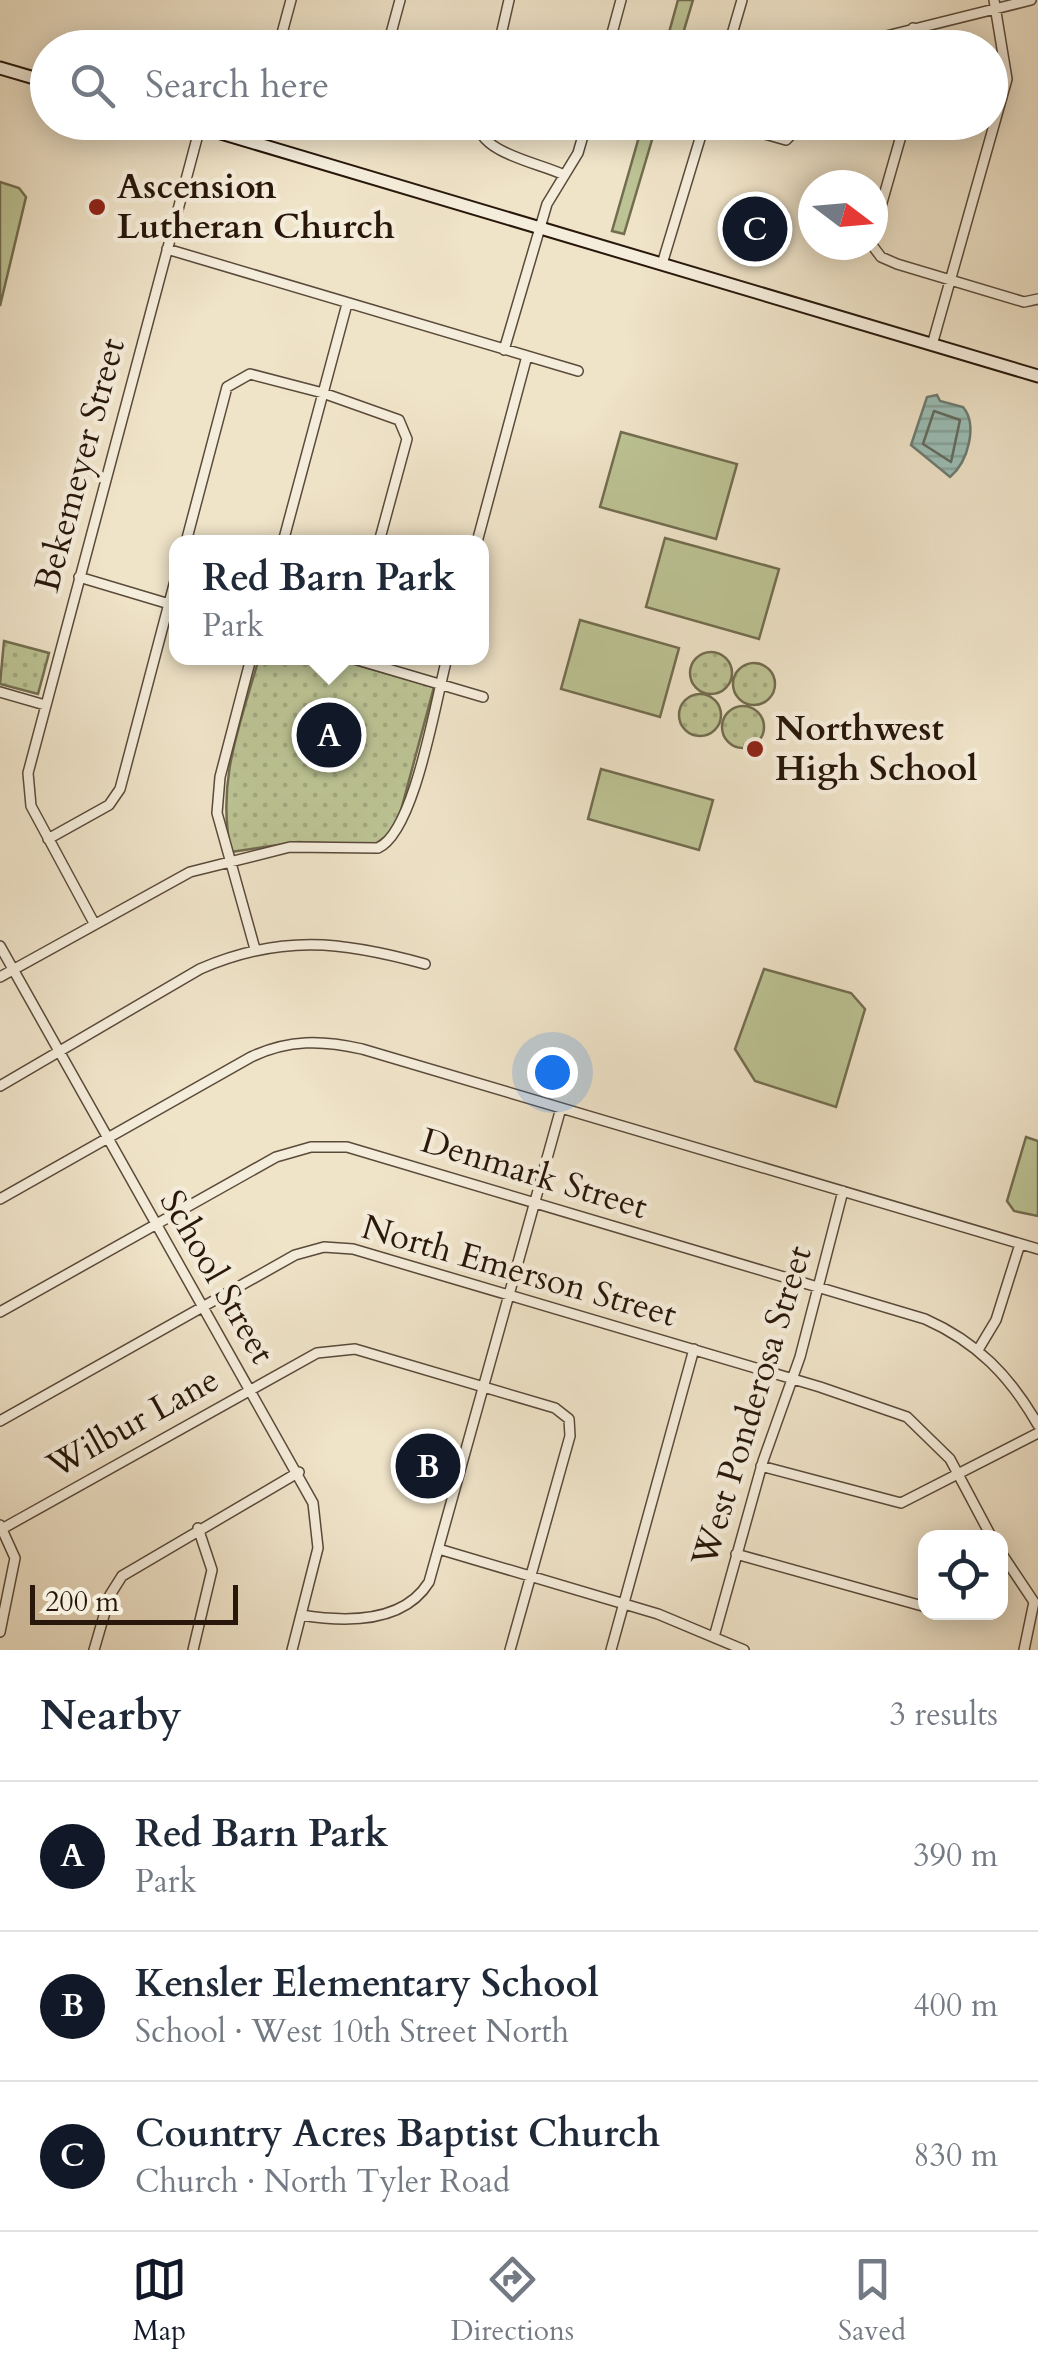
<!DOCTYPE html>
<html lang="en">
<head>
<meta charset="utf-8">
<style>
	:root { --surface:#fff; --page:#f2f2f3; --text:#1f2937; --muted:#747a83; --line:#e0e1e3; --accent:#111827 }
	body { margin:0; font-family:Cardo,serif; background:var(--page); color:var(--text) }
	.controls { position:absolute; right:30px; bottom:30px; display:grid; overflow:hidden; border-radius:20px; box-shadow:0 5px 25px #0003 }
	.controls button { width:90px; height:90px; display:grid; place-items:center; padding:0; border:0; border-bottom:2px solid var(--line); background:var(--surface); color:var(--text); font:50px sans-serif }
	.compass { position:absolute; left:798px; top:170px; width:90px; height:90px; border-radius:50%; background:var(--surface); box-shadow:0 5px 25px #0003; rotate:106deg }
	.scale { position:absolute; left:30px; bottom:25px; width:208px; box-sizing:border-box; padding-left:10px; border:5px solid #28170a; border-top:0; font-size:28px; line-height:35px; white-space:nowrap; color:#28170a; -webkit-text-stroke:8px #f5eddb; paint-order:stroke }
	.you { position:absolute; left:552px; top:1072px; width:35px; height:35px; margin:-25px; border:8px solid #fff; border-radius:50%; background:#1a73e8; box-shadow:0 0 0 15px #1a73e833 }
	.badge { display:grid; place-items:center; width:65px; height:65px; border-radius:50%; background:var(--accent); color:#fff; font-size:32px; font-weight:700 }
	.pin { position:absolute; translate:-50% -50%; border:5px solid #fff; box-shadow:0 2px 10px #0006 }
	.popup { position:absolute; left:169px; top:535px; width:320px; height:130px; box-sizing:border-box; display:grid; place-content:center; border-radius:20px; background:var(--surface); filter:drop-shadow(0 2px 8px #0005); font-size:32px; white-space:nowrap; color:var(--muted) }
	.popup b { font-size:38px; color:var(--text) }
	.popup::after { content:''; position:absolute; left:50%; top:100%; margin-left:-20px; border:20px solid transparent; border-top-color:var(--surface) }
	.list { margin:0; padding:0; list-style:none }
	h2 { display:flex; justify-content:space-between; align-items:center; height:130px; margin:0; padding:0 40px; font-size:42px }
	h2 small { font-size:32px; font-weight:400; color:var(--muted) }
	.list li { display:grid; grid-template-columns:65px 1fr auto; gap:30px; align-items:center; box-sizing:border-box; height:150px; padding:0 40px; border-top:2px solid var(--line) }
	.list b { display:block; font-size:38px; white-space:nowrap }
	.list p { margin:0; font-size:32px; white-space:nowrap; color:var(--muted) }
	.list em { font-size:32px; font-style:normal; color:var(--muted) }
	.icon { flex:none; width:55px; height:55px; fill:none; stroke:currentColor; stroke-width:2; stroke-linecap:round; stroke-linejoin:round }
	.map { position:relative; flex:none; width:1038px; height:1650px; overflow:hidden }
	.search { position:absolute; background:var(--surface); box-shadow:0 5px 25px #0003; left:30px; right:30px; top:30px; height:110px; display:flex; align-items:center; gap:25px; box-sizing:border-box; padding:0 35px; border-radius:55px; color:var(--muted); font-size:38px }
	.sheet { height:580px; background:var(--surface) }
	nav { display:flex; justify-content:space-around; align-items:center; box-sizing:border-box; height:140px; border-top:2px solid var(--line); background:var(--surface); font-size:28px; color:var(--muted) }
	nav a { display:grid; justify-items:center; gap:5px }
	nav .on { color:var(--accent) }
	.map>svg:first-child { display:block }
</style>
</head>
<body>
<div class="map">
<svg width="1038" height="1650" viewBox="0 0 1038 1650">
	<defs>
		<pattern id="park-dots" width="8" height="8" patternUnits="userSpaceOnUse" patternTransform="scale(2.5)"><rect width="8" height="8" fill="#bcc394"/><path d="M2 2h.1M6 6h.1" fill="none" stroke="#a2a77e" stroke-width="1.8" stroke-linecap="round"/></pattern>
		<pattern id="water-rules" width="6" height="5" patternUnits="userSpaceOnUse" patternTransform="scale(2.5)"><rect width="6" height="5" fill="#9abeb6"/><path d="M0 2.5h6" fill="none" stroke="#85a39b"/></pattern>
	</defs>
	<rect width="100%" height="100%" fill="#efe3c8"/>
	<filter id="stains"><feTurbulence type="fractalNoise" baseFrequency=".002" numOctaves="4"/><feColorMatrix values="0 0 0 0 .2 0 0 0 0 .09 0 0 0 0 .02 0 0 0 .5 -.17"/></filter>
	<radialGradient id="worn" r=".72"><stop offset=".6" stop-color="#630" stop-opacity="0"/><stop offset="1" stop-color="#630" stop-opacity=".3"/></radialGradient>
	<!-- grass -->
	<path fill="#bcc394" stroke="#726d4f" stroke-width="2.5" d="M678,0H693L679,47H665Z
		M643,123H657L624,234L612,231Z
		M0,182L19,188L26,197L0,306Z
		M621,432L737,464L716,539L600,507Z
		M665,538L779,569L759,639L646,607Z
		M580,620L679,648L660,717L561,689Z
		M601,769L713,800L699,850L588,819Z
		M764,969L851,993L865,1009L836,1107L755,1081L735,1049Z
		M1026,1137L1038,1141V1216L1014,1211L1007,1201Z"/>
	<!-- park -->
	<path fill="url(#park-dots)" stroke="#726d4f" stroke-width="2.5" d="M4,641L49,653L38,694L0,684Z
		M690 673a21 21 0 1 1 42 0a21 21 0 1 1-42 0Z
		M259,658H333L434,687L396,829L374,845L298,842L231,852C216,781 240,725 259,658Z
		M733 684a21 21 0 1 1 42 0a21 21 0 1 1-42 0Z
		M679 715a21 21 0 1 1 42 0a21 21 0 1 1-42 0Z
		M722 727a21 21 0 1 1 42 0a21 21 0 1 1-42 0Z"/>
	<!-- water -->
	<path fill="url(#water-rules)" stroke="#6c7b71" stroke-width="2.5" d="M937,395L940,401L963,407C978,425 968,462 950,477L911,445L927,397Z"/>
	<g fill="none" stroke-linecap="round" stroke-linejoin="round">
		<!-- shore -->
		<path stroke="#616a60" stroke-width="2.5" d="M934,411L960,420L951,462L923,444Z"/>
		<!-- street casing -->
		<g stroke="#5a4a3a" stroke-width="12">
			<path id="street" d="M913,28L916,48
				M278,48L291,0
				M387,48L400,0
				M498,48L509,0
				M608,48L621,0
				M728,48L742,0
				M838,48L1031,0
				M478,122C478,153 540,163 564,175
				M723,122L786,140L804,122
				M249,142L255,122
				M873,234L905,122
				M872,245L881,257L897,264L1024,302L1038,299
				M167,249L578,371
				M662,264L705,122
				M932,345L1007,79L994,0
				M504,350L547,204L578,153L587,122
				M186,542L227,387L250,374L323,393L399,420L407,439L379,542
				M283,542L347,304
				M477,542L527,356
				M79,577L176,606
				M251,658L220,777L217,813L255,949
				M351,658L483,697
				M0,692L45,705
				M48,839L109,805L120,789L176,577
				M94,923L31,806L28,773L200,127
				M0,946L313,1503L318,1548L292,1650
				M0,977L190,872L290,847L378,848C415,832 436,698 447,658
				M0,1086L200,969C281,934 342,941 425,964
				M0,1199L251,1057C289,1039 322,1040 362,1049L1038,1249
				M0,1312L276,1157L311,1147H347L925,1319C977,1342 1010,1376 1038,1425
				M978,1350L996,1320L1020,1244
				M0,1421L295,1255L324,1247L353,1249L820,1387L907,1417L950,1459L992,1538
				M761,1466L901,1503L1038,1433
				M0,1525L15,1558L0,1632
				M0,1530L317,1353L355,1349L555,1408L569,1419L570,1436L510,1650
				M442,1550L658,1614L744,1650
				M1000,1551L1034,1602L1024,1650
				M736,1554L926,1607
				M301,1615C344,1622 403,1624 429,1582L561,1108
				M714,1637L763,1461L800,1357L843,1191
				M94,1650L110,1595L122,1576L299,1472
				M193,1650L212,1570L198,1528
				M611,1650L694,1349"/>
		</g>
		<!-- secondary casing -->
		<g stroke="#28170a" stroke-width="15">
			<path id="secondary" d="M0,68L48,82
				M184,122L1038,376"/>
		</g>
		<!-- street -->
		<use href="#street" stroke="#f5eddb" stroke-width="9"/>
		<!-- secondary -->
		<use href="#secondary" stroke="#f5eddb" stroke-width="11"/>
	</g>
	<!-- markers -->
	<g fill="#8f2418" stroke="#f5eddb" stroke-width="4">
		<circle cx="97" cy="207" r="10"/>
		<circle cx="755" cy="749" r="10"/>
	</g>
	<g text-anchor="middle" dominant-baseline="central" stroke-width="9" stroke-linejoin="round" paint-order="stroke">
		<!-- poi labels -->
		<g font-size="35" font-weight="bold" fill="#28170a" stroke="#f5eddb" text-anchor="start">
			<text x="117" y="187">Ascension<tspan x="117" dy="40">Lutheran Church</tspan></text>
			<text x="775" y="729">Northwest<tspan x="775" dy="40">High School</tspan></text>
		</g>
		<!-- street labels -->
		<g font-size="35" fill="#28170a" stroke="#f5eddb">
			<text transform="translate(80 465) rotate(-75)">Bekemeyer Street</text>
			<text transform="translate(534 1174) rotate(17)">Denmark Street</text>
			<text transform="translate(519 1271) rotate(16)">North Emerson Street</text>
			<text transform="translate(217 1277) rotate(60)">School Street</text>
			<text transform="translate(752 1406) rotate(-73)">West Ponderosa Street</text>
			<text transform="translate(133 1423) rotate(-29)">Wilbur Lane</text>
		</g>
	</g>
	<rect width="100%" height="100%" filter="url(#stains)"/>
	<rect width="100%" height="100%" fill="url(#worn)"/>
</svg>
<div class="controls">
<button><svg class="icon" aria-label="locate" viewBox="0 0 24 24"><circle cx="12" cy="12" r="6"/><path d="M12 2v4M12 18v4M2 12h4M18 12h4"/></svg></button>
</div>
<svg class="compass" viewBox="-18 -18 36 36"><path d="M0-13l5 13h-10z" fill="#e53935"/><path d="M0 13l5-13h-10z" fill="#747a83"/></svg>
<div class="scale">200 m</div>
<div class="you"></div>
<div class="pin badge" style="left:329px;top:735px">A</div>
<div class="popup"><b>Red Barn Park</b>Park</div>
<div class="pin badge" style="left:428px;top:1466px">B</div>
<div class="pin badge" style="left:755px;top:229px">C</div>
<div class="search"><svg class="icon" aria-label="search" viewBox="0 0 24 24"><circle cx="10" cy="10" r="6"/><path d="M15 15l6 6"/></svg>Search here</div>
</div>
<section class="sheet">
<h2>Nearby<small>3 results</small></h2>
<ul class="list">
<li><span class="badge">A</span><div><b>Red Barn Park</b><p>Park</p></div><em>390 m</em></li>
<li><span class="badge">B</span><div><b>Kensler Elementary School</b><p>School · West 10th Street North</p></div><em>400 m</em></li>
<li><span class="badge">C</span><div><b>Country Acres Baptist Church</b><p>Church · North Tyler Road</p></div><em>830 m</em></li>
</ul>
</section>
<nav>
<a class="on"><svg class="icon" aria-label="map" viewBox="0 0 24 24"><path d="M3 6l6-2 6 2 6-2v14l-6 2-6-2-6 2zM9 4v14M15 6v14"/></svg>Map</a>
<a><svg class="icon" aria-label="directions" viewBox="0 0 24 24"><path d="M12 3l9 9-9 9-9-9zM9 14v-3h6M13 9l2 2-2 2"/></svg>Directions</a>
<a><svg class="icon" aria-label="saved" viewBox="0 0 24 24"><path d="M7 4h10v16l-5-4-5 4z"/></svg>Saved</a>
</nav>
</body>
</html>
